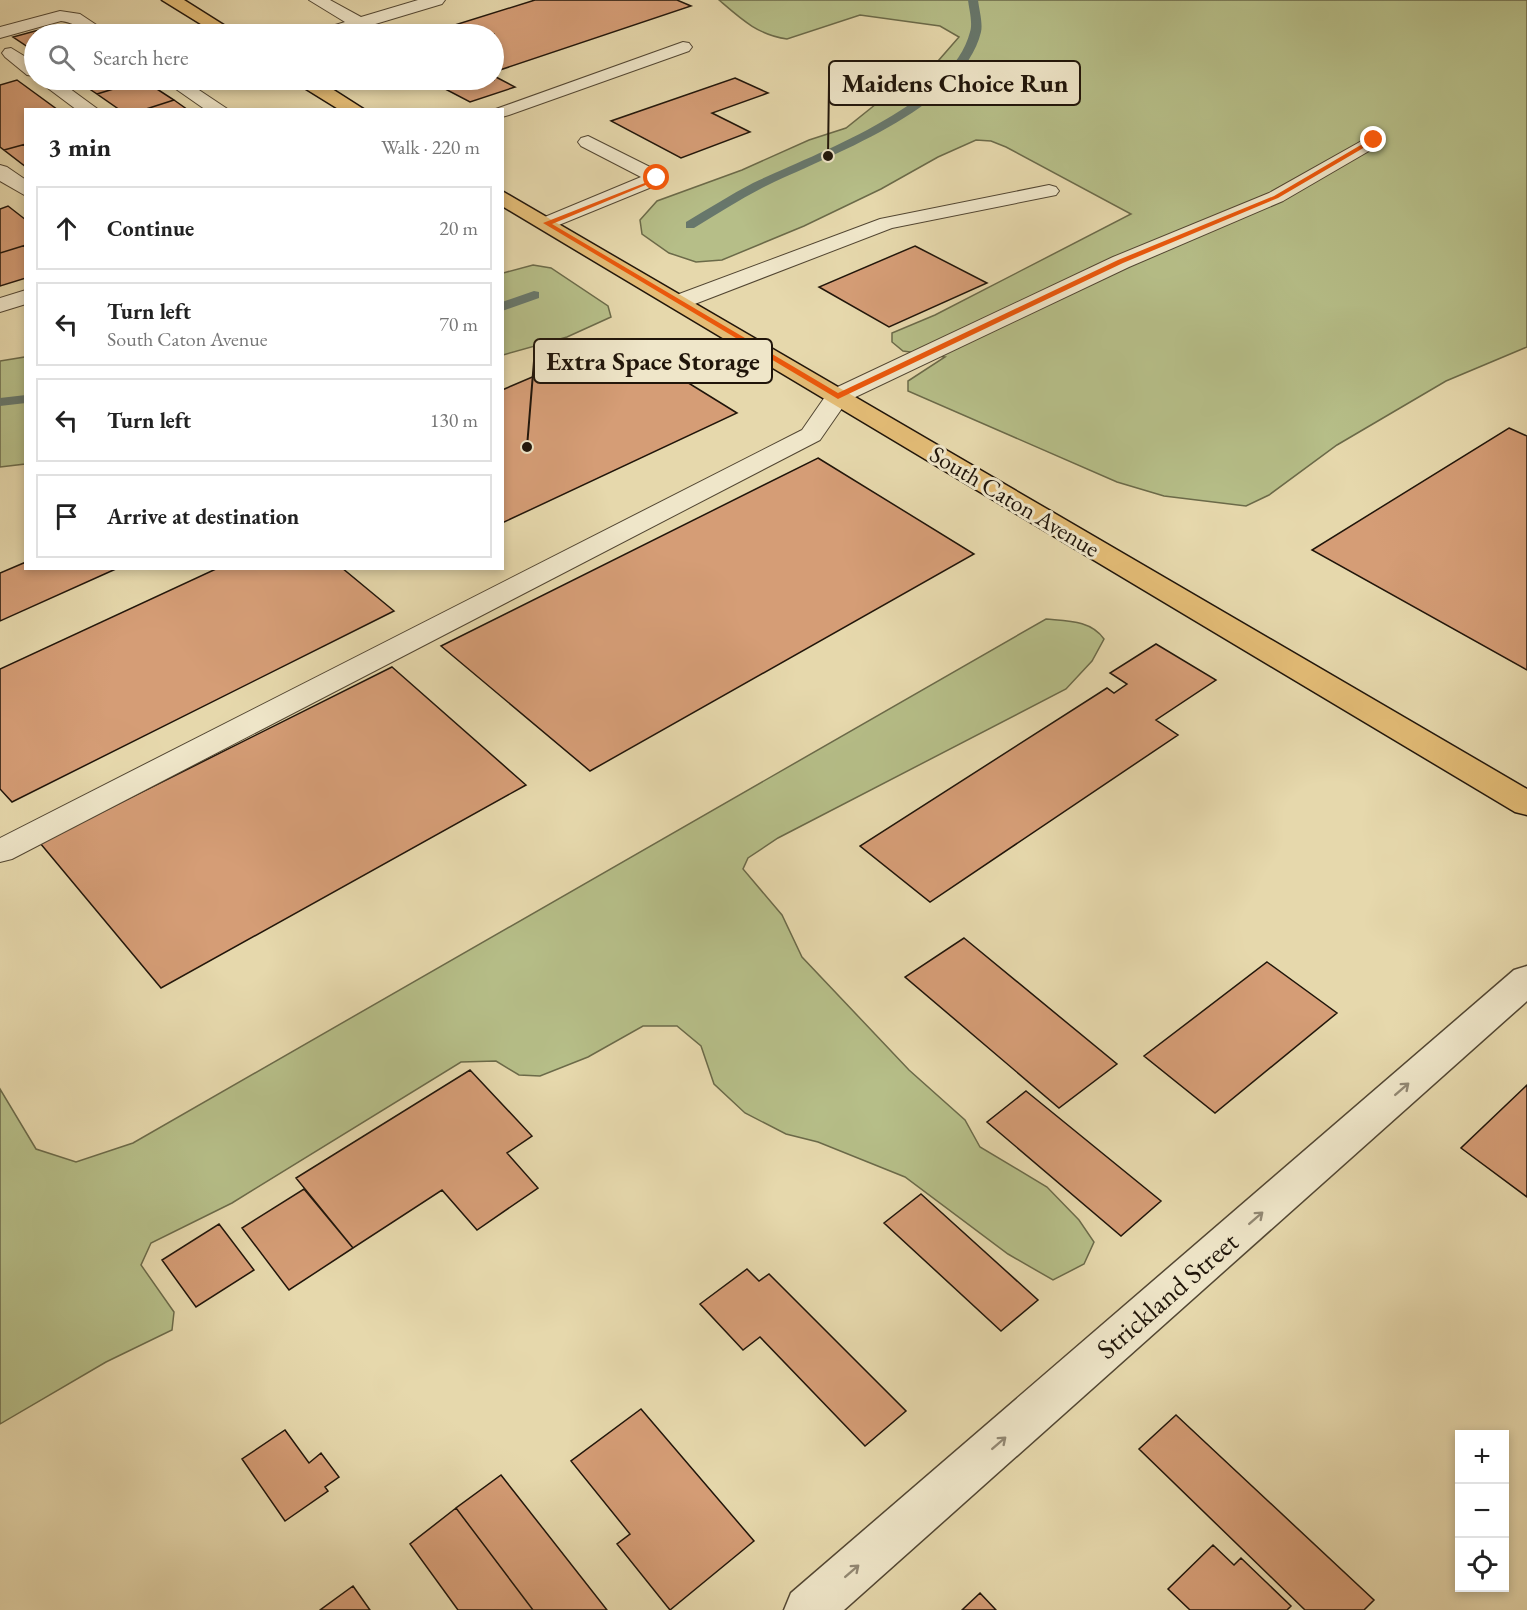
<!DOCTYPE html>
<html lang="en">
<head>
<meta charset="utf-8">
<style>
	:root { --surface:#fff; --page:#f6f6f6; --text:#222; --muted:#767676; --line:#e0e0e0 }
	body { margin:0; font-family:"EB Garamond",serif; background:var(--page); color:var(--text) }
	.controls { position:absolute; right:18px; bottom:18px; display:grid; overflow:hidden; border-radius:0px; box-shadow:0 3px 9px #0003 }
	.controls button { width:54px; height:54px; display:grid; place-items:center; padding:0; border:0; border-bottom:2px solid var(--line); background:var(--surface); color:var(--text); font:30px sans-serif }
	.stop { position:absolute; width:18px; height:18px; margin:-14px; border:4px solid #ea580c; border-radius:50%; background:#fff }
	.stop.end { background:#ea580c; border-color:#fff; box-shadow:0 2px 6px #0008 }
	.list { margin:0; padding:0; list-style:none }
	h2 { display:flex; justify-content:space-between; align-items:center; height:78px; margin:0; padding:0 24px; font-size:26px }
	h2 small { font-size:20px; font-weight:400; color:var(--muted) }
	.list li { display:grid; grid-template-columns:39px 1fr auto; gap:18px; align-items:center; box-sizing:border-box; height:84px; margin:0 12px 12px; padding:0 12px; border:2px solid var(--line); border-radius:0px }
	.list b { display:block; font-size:22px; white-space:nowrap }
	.list p { margin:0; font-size:20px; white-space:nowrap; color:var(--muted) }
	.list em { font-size:20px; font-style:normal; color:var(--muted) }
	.icon { flex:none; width:33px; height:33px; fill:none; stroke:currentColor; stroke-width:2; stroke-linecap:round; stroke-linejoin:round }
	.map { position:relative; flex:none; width:1527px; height:1610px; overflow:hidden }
	.search { position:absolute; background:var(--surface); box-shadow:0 3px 9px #0003; left:24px; top:24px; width:480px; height:66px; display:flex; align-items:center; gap:15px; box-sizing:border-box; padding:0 21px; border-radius:33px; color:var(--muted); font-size:22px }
	.panel { position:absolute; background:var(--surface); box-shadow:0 3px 9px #0003; left:24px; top:108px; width:480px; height:462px; border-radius:0px }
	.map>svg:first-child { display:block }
</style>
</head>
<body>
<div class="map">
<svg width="1527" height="1610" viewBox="0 0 1527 1610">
	<rect width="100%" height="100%" fill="#e6d8ac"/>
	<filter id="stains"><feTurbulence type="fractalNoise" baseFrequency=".00333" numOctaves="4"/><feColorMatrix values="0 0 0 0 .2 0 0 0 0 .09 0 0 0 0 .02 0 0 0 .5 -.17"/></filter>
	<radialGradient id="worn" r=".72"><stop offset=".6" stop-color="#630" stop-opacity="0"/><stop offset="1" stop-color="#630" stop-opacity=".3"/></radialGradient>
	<!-- green -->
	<path fill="#b6be88" stroke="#6b6a49" stroke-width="1.5" d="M719,0H1527V347L1446,381L1337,445L1269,495L1246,506L1164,496L1117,482L908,391V381L945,357L903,351L892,342V333L935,315L1131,214L1006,147L991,141L976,140L938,157L881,189L804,226L722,260L696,262L669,253L642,234L640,220L657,201L742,170L809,140L846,128L881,100L905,73L938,61L959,37L940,26L860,15L787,39C758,35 741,19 719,0Z
		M533,265L551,268L608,306L611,317L567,337L503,355V273Z
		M25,357V464L0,467V361Z
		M1046,619C1067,621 1091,620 1104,639L1092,661L1066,689L778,838L748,858L743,869L782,915L802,957L909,1070L965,1120L980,1147L1047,1187L1079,1220L1094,1242L1084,1264L1053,1280L1008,1254L905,1177L818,1142L786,1134L745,1113L714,1084L701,1046L677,1026H643L588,1057L540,1076L519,1075L496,1061L461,1062L232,1203L151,1243L141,1265L174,1312L172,1330L106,1362L0,1424V1089L36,1149L76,1162L133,1143Z"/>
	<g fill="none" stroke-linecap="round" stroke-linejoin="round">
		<!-- stream -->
		<path fill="#67776c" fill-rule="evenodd" d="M968,0H978C979,9 983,23 981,32C962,110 826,156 762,188C739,200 717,214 694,228H686V222C708,209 730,195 753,183C816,153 951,106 970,32C973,23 969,9 968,0Z
			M534,291L539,292V298L502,311V302Z
			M26,395V403L0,406V398Z"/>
	</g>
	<!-- building -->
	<path fill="#d59d76" stroke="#20150a" stroke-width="1.5" d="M535,0H677L691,6L494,72V34H426Z
		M57,25L73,34H34V51L13,37Z
		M494,76L515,87L470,102L428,80H494Z
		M735,78L768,93L712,113L750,132L681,158L611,121Z
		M17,80L58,110H26V144L4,150L0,147V85Z
		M76,80H143L97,94Z
		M143,80L174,100L143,110H120L97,94Z
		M174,100L188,110H143Z
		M26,144V167L4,150Z
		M8,206L26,220V245L0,253V209Z
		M26,245V278L0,286V253Z
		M915,246L987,283L889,327L819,287Z
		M619,340L737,413L502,523V390Z
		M1509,428L1527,436V670L1312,550Z
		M818,458L974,554L590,771L441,646Z
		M26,562V568H118L0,621V573Z
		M218,568H342L394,611L12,802L0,789V669Z
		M1156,644L1216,680L1156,720L1178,735L930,902L860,846L1107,688L1114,693L1127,684L1110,673Z
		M392,667L526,785L161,988L40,843Z
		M964,938L1117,1064L1059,1108L905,977Z
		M1267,962L1337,1013L1215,1113L1144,1056Z
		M470,1070L532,1136L507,1153L538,1188L477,1230L442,1190L353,1248L296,1178Z
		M1527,1085V1197L1461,1148Z
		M1026,1091L1161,1201L1121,1236L987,1122Z
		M304,1189L353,1248L289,1290L242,1228Z
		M921,1194L1038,1300L1001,1331L884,1223Z
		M219,1224L254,1270L196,1307L162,1260Z
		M747,1269L759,1281L769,1274L906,1411L865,1446L760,1337L743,1350L700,1304Z
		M641,1409L754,1541L670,1610L617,1544L630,1534L571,1461Z
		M1176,1415L1374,1600L1364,1610H1305L1139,1449Z
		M285,1430L309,1463L321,1453L339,1477L325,1487L328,1491L285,1521L242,1459Z
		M501,1475L607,1610H533L456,1508Z
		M456,1508L533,1610H458L410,1544Z
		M1213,1545L1234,1565L1241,1558L1291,1606L1287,1610H1190L1168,1589Z
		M353,1586L370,1610H320Z
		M980,1593L996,1610H962Z"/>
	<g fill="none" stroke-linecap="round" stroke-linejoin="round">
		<!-- service casing -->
		<g stroke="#524632" stroke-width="2">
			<path id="service" d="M309,0H330L361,17L418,0H445L442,4L342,34H316L319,30L345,22Z
				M60,11L80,14L110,34C83,37 83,24 61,21L0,38V27Z
				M683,42L689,43L692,47L689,51L509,115L502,117V110H493Z
				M11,48L34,62V76L27,75L5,57L2,53L5,49Z
				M37,80H58L99,110H77Z
				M163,80H184L229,110H206Z
				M1374,134L1384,140L1381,144L1283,201L1129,267L847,401L820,440L12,859L0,862V838L802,430L829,391L1113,257L1269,193Z
				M588,136L664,174L667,178L664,182L554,227H540L536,223L540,219L641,177L581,146L578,142L581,138Z
				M0,165L7,167L26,180V196L0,181Z
				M1049,185L1056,187L1059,191L1056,195L892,228L687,307H671L668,302L671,297L880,219Z
				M26,290V304L0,312V298Z"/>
		</g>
		<!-- minor casing -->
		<g stroke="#524632" stroke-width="3">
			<path id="minor" d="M1527,966V1001L844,1610H784L791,1593L1514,970Z"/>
		</g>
		<!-- primary casing -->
		<g stroke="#20150a" stroke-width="3">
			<path id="primary" d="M162,0H184L238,34H217Z
				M296,80H318L365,110H340L298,84Z
				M502,191L1527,789V815L1515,812L502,206Z"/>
		</g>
		<!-- service -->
		<use href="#service" fill="#efe6c9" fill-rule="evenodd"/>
		<!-- minor -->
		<use href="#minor" fill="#efe6c9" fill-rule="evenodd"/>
		<!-- primary -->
		<use href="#primary" fill="#e3bc76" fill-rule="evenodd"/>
	</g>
	<!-- one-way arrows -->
	<defs><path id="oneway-shaft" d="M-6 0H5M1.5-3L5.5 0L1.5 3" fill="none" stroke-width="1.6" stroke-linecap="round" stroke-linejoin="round" transform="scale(1.5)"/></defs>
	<g stroke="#928873">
		<use href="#oneway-shaft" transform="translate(1402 1089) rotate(-41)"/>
		<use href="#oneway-shaft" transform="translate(1256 1218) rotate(-41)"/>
		<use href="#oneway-shaft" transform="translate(999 1443) rotate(-41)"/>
		<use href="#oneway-shaft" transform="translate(852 1571) rotate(-41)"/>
	</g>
	<!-- route -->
	<path fill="#ea580c" d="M1371,139L1377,140L1278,198L1123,263L838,399L543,223L660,177V179L552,224L838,393L1118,260L1274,196Z"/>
	<g text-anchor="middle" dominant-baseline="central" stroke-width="6" stroke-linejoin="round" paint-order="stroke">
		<!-- street labels -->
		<g font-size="24" fill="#20150a" stroke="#efe6c9">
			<text transform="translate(1015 501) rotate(31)">South Caton Avenue</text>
		</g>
		<!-- near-street labels -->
		<g font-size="28" fill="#20150a" stroke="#efe6c9">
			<text transform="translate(1167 1295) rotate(-41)">Strickland Street</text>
		</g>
	</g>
	<!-- callouts -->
	<path fill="none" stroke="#20150a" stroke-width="2" d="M828 156L829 83M527 447L534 361"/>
	<g fill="#20150a" stroke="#efe6c9" stroke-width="2">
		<circle cx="828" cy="156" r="6"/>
		<circle cx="527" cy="447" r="6"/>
	</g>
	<g fill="#efe6c9" stroke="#20150a" stroke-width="2">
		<rect x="829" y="61" width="251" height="44" rx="6"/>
		<rect x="534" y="339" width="238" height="44" rx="6"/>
	</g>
	<g font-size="26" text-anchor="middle" font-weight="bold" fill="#20150a">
		<text x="955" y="92">Maidens Choice Run</text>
		<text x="653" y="370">Extra Space Storage</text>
	</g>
	<rect width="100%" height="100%" filter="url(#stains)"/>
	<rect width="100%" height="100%" fill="url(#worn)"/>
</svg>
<div class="controls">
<button>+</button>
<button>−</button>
<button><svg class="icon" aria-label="locate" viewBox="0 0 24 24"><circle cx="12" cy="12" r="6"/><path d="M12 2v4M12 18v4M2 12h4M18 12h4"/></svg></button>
</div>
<div class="stop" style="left:657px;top:178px"></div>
<div class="stop end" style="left:1374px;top:140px"></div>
<div class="search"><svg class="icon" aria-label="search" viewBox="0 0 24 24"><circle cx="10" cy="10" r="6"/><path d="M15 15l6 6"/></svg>Search here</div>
<section class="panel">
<h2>3 min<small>Walk · 220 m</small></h2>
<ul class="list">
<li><svg class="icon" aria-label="ahead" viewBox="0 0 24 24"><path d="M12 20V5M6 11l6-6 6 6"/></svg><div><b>Continue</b></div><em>20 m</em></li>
<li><svg class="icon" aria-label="left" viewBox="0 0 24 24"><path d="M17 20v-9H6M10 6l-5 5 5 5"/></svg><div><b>Turn left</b><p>South Caton Avenue</p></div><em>70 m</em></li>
<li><svg class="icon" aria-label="left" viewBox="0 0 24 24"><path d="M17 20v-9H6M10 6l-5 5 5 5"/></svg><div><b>Turn left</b></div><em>130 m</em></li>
<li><svg class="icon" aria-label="arrive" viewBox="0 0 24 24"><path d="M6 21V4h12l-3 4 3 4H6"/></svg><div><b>Arrive at destination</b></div></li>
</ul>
</section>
</div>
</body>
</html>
